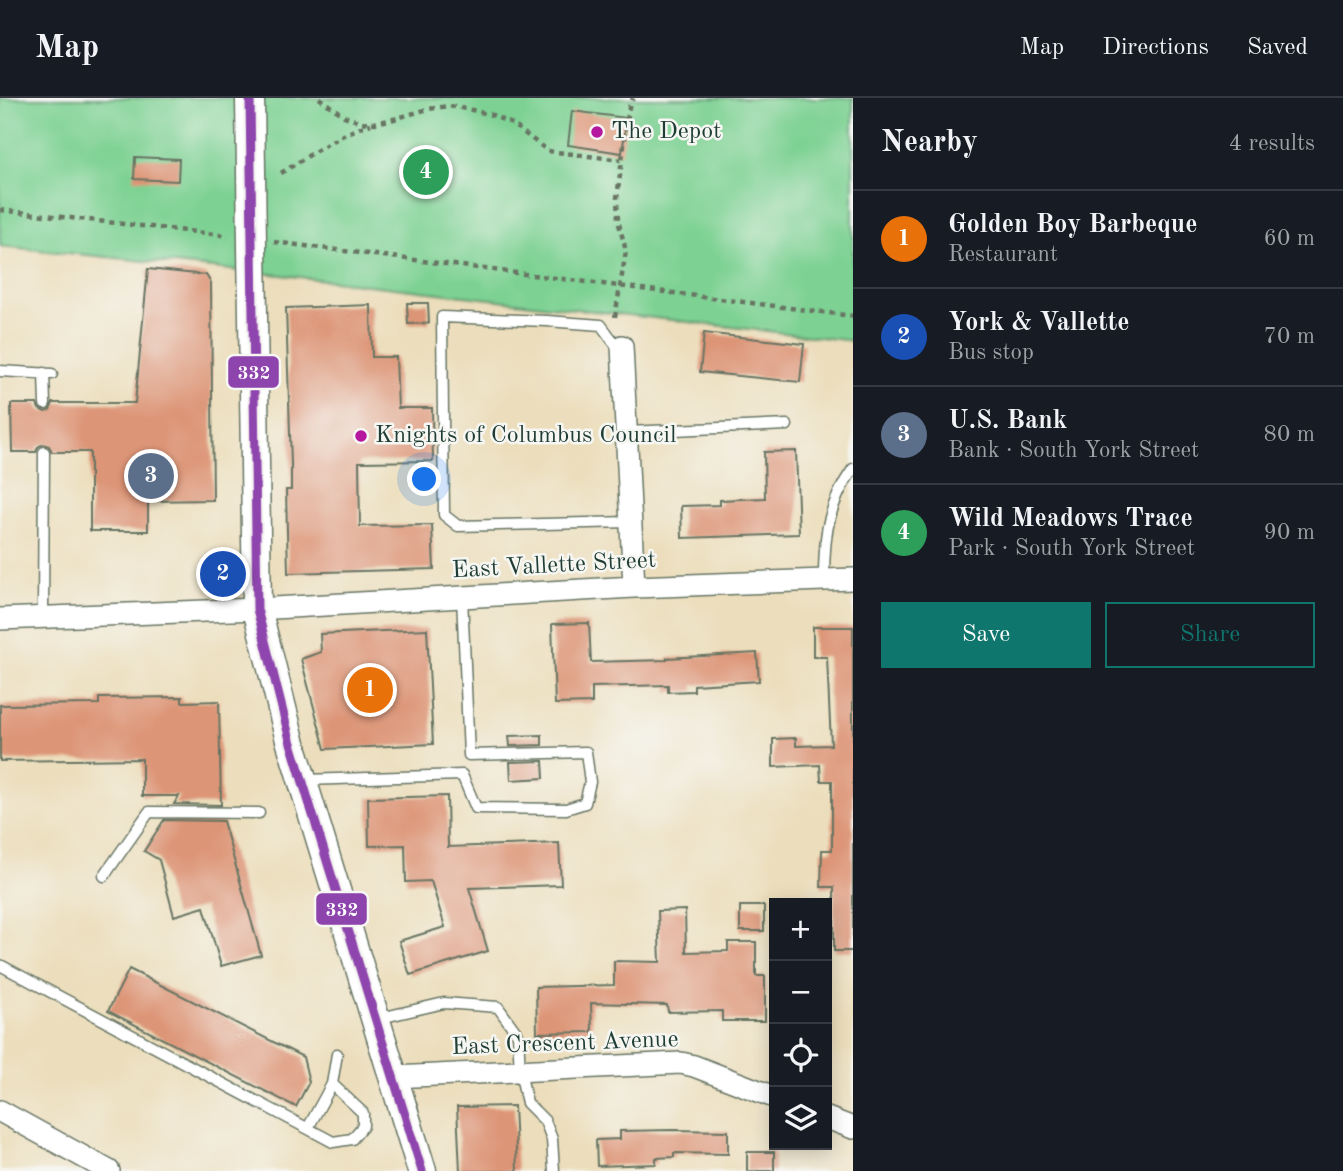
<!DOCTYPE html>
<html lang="en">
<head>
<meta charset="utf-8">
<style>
	:root { --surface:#171b24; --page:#242831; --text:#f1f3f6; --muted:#9ea1a6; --line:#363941; --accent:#0f766e }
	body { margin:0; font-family:"Old Standard TT",serif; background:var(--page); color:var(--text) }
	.controls { position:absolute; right:21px; bottom:21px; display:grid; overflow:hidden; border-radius:0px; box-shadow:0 4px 18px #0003 }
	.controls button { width:63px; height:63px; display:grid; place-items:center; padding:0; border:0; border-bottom:2px solid var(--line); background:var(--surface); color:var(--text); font:35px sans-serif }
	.you { position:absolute; left:425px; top:382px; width:24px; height:24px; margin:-18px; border:5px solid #fff; border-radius:50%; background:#1a73e8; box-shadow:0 0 0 10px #1a73e833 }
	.badge { display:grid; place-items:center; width:46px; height:46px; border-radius:50%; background:var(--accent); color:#fff; font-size:23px; font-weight:700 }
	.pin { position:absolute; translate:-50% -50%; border:4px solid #fff; box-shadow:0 2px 7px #0006 }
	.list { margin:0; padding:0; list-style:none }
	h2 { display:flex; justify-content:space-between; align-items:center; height:91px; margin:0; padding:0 28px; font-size:30px }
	h2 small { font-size:23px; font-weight:400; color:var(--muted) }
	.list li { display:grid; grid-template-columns:46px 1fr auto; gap:21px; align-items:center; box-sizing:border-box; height:98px; padding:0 28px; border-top:2px solid var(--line) }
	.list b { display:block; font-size:26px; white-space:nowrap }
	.list p { margin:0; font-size:23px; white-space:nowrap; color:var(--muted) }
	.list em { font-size:23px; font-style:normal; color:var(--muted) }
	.actions { display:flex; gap:14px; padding:21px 28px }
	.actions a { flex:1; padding:16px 0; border:2px solid var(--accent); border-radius:0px; text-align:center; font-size:24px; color:var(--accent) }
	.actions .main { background:var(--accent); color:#fff }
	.icon { flex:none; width:38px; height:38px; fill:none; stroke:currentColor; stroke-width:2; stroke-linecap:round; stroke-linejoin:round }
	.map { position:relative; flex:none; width:853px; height:1073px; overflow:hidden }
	header { display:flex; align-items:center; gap:42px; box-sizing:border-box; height:98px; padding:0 35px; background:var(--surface); border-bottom:2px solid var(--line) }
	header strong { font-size:33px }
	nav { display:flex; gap:38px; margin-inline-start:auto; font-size:24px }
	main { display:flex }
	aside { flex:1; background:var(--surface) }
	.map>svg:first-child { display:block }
</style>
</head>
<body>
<header>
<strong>Map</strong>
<nav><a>Map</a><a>Directions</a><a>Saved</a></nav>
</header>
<main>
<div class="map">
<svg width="853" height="1073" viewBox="0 0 853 1073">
	<rect width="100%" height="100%" fill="#f6f6f2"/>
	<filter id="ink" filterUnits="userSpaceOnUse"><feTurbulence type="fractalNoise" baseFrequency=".0143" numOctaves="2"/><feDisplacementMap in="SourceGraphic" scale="14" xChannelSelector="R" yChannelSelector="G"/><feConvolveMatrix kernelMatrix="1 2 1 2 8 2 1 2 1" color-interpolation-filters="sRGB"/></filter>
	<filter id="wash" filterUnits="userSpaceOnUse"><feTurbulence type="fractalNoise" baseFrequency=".00686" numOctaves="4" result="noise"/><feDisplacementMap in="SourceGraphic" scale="28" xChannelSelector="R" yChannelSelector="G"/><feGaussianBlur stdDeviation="1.57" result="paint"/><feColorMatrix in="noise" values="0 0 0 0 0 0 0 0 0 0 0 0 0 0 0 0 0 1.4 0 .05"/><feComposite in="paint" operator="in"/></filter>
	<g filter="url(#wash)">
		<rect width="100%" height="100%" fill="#ecdebc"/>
		<!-- green -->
		<path fill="#7dd193" stroke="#4e8764" stroke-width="2" d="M0,0H853V243L281,177L0,148Z"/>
		<g id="blocks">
			<!-- building -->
			<path fill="#dd9577" d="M572,13L627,20L622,55L568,47Z
				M135,59L179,61L178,83L134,81Z
				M148,171L206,177L211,185L213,402L148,403V433H90V354H52L49,348L43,346L38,349L36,354H12L11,306H37L39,311L45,314L50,312L53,305H135Z
				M407,205H428L429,225L408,226Z
				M371,207L372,259H396L398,310H432L433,363L359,364L360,428L432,427L434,471L288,475L286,392H291V366L286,210Z
				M704,235L804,246L800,284L700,274Z
				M796,353L799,436L682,440L681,408L720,407V402L765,400L764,354Z
				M589,525L591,564L667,562V560L757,555L759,583L694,587V593L668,594V587L592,589V605L555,606L552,526Z
				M813,529H853V853H834V789H821L822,752H832V683H821L820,667L773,669V641L796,640V648L831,647L827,559H813Z
				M427,531L433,646L325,651L301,561L321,554L320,536Z
				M182,599V604L219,603L221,707L174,706L179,698H142V661L0,663V607L99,606V600Z
				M542,637V647L510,648L509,638Z
				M543,663L544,680L511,682L510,664Z
				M447,698L448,749L559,745L561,787L469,790L488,853L410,877L399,843L445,829L431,783L406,784L405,747L369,748L368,700Z
				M164,722L223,723L261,857L221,868L204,809L174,818L159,762L144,753Z
				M740,808H764V833H740Z
				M685,812L686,854L728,853V844H756V878H765V923H722V913L668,914L667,907L591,905L592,934L537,935L536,889L614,887V863L660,864L658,813Z
				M129,871L303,959L309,984L296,1009L108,913Z
				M514,1008L517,1073H460L457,1009Z
				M673,1032L728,1033V1056L674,1055V1059L656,1060V1066L597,1068L596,1042L620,1041V1033Z
				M747,1054H774V1073H747Z"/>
		</g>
	</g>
	<g filter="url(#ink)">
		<use href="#blocks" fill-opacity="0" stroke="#677564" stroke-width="2"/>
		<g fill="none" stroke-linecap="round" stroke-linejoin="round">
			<!-- lane casing -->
			<g stroke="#677564" stroke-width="13">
				<path id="lane" d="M621,254L601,227L547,223L442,219L444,417L458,428L631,424
					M0,273L52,276
					M44,275L45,306
					M627,334L787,327
					M824,482C824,439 827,408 853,371
					M43,519L44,354
					M305,682L462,677L476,710L566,711L585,705L590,684L586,654L469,657L462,499
					M104,778L149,714L259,715
					M0,867L333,1044L352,1041L363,1028V1015L332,986
					M376,921L444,905L498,909L518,937L520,973L527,1005L545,1023L552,1041L554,1073
					M308,1030L332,986L337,956"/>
			</g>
			<!-- street casing -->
			<g stroke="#677564" stroke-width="24">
				<path id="street" d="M622,248L634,489
					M0,521L257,511L634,489L853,481
					M394,979L681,965L694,968L774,999
					M0,1013L109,1073
					M827,1020L853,1030"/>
			</g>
			<!-- secondary casing -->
			<g stroke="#677564" stroke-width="31">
				<path id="secondary" d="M250,0L257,511L290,642L422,1073"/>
			</g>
			<!-- path -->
			<path stroke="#677564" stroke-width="4.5" stroke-dasharray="5 5" stroke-linecap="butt" d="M319,0L344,18L360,24L375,25L394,21L428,11L449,8L472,12L492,17L512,26L548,53L621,62
				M281,75C311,57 338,36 371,26
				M0,112L222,137L228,140
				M274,144L853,218
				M615,219L626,153L618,122L617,100L629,9L633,0"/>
			<!-- lane -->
			<use href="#lane" stroke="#fff" stroke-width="10"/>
			<!-- street -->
			<use href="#street" stroke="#fff" stroke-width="21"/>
			<!-- secondary -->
			<use href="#secondary" stroke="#fff" stroke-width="28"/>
			<!-- bus-1 casing -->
			<g stroke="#f6f6f2" stroke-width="14">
				<path id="bus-1" d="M250,0L257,511L290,642L422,1073"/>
			</g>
			<!-- bus-1 -->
			<use href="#bus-1" stroke="#8e44ad" stroke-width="9"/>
		</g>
	</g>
	<!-- markers -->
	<g fill="#b5179e" stroke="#f6f6f2" stroke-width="2.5">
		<circle cx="597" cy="34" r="7"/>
		<circle cx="361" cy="338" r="7"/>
	</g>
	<g text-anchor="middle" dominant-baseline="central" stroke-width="5" stroke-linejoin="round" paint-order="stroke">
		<!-- poi labels -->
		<g font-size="24" fill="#1f3d34" stroke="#f6f6f2" text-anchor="start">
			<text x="611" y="34">The Depot</text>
			<text x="375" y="338">Knights of Columbus Council</text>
		</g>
		<!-- street labels -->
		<g font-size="24" fill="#1f3d34" stroke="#f6f6f2">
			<text transform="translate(554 468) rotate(-3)">East Vallette Street</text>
			<text transform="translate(565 946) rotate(-2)">East Crescent Avenue</text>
		</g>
	</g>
	<g stroke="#f6f6f2" stroke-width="2.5">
		<rect x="227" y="257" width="53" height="34" rx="7" fill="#8e44ad"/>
		<rect x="315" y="794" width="53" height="34" rx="7" fill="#8e44ad"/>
	</g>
	<g font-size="19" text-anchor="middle" font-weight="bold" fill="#fff">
		<text x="254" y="281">332</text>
		<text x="342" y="818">332</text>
	</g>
</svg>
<div class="controls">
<button>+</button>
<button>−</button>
<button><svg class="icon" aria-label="locate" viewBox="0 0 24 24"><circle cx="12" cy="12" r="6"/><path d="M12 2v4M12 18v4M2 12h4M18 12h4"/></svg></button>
<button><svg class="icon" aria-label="layers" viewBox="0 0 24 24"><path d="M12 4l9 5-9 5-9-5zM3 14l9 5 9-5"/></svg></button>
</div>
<div class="you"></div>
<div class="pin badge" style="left:370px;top:592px;background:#e8710a">1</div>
<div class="pin badge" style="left:223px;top:476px;background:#1a4fb4">2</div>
<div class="pin badge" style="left:151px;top:378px;background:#5c6f8a">3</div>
<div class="pin badge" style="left:426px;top:74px;background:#2e9e5b">4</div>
</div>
<aside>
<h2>Nearby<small>4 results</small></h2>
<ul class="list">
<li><span class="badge" style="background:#e8710a">1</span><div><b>Golden Boy Barbeque</b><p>Restaurant</p></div><em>60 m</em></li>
<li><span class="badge" style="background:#1a4fb4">2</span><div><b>York &amp; Vallette</b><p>Bus stop</p></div><em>70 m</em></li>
<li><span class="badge" style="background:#5c6f8a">3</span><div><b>U.S. Bank</b><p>Bank · South York Street</p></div><em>80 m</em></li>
<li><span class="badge" style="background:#2e9e5b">4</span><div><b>Wild Meadows Trace</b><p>Park · South York Street</p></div><em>90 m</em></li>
</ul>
<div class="actions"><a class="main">Save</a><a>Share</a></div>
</aside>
</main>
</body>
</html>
